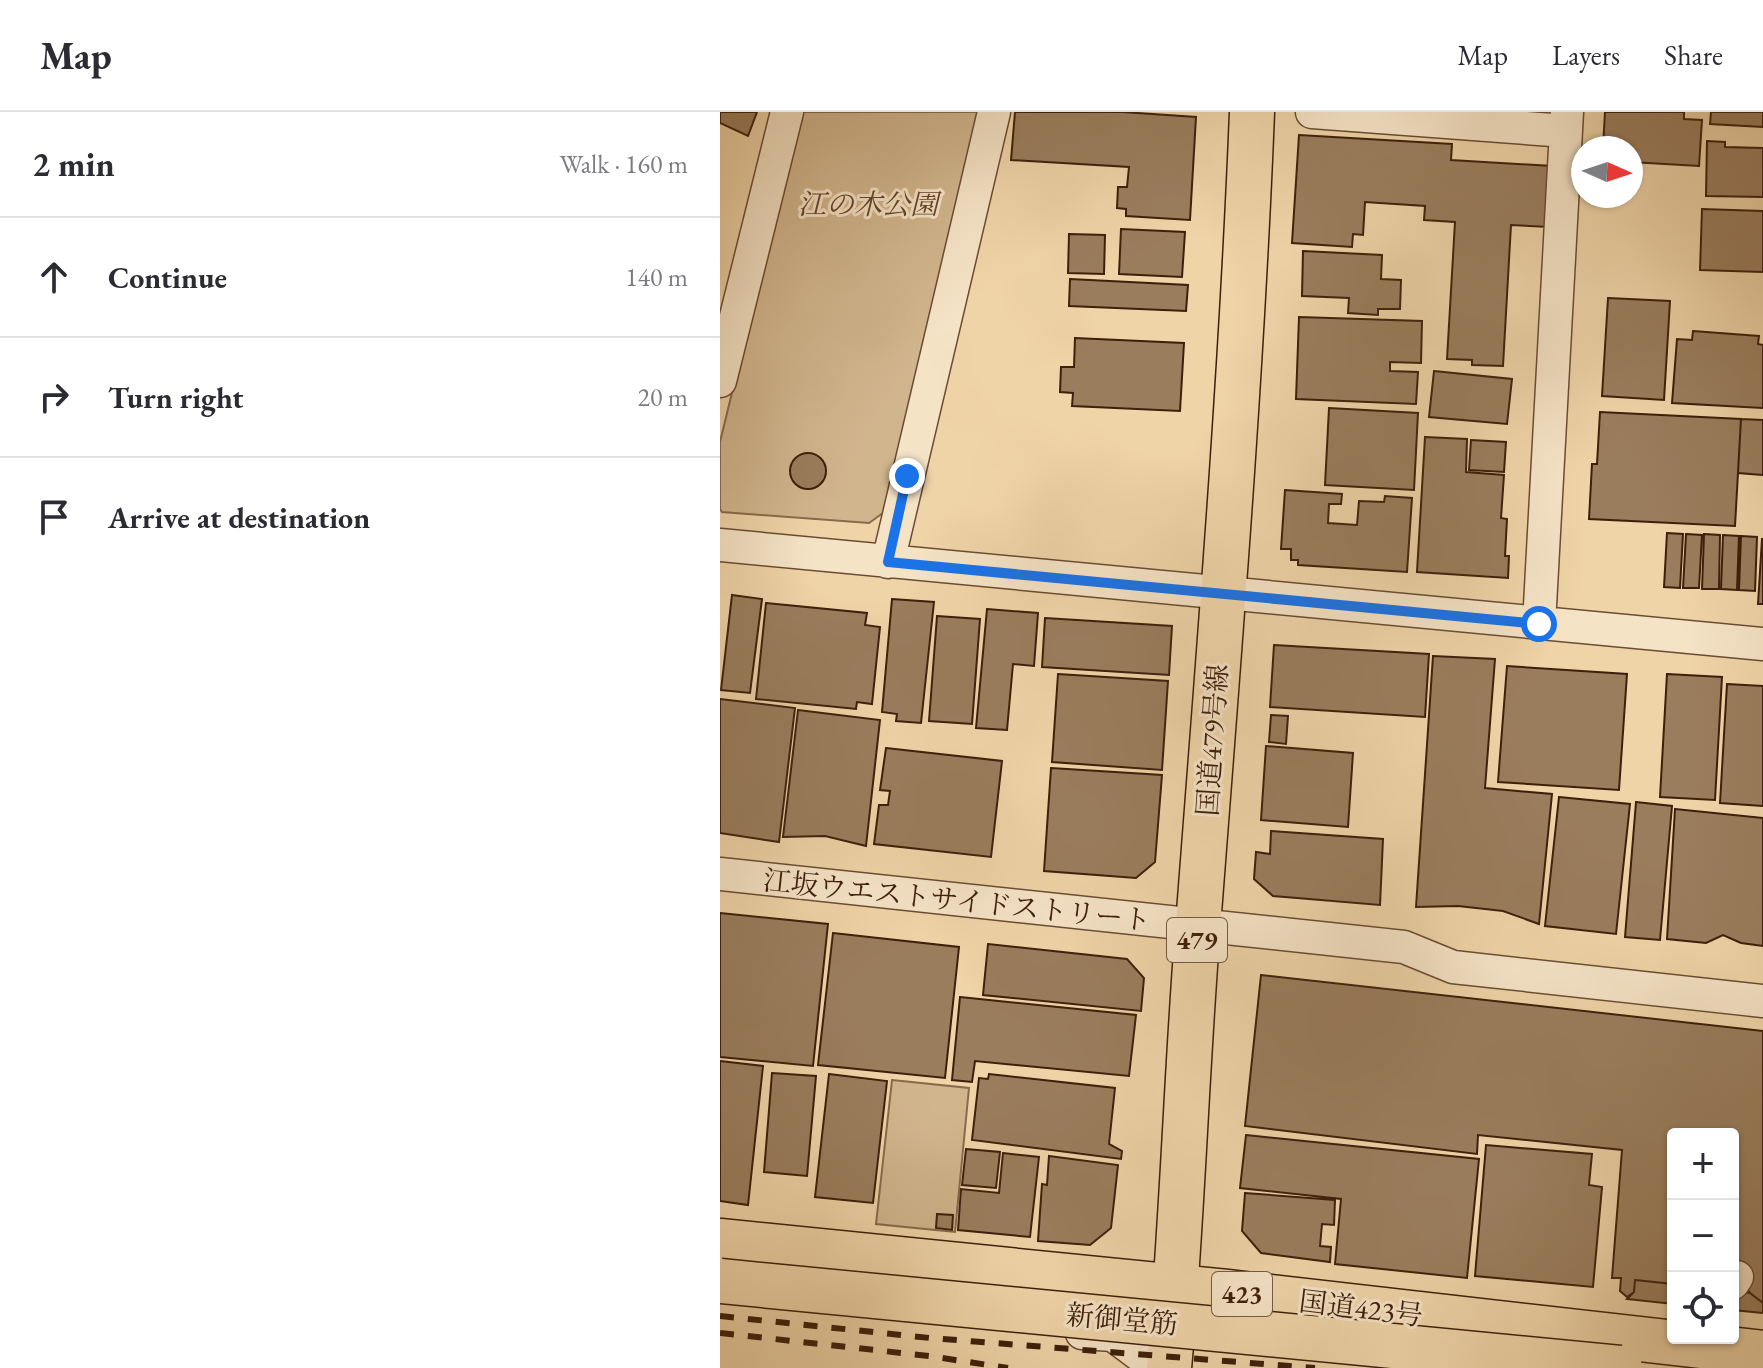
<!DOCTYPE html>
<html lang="en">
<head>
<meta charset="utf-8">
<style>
	:root { --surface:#fff; --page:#f2f2f3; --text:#2b2b33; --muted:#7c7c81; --line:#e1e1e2 }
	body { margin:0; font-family:"EB Garamond","Noto Serif JP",serif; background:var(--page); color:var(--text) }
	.controls { position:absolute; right:24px; bottom:24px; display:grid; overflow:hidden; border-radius:8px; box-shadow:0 2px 6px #0004 }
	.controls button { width:72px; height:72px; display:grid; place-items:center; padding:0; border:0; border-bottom:2px solid var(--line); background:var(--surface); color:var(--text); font:40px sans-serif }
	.compass { position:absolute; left:851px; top:24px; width:72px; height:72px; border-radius:50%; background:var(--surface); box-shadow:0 2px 6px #0004; rotate:93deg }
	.stop { position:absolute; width:24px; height:24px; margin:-18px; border:6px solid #1a73e8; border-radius:50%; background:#fff }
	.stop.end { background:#1a73e8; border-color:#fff; box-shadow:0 2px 8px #0008 }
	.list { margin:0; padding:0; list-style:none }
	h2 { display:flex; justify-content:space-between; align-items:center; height:104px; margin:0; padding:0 32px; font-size:34px }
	h2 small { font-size:26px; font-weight:400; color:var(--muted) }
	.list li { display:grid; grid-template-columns:52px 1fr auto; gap:24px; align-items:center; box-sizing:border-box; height:120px; padding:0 32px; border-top:2px solid var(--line) }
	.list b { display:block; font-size:30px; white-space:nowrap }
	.list em { font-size:26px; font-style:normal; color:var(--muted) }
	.icon { flex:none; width:44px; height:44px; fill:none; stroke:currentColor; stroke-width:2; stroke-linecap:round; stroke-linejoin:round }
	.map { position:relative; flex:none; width:1043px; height:1256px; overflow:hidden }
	header { display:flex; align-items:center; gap:48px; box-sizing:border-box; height:112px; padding:0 40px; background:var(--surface); border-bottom:2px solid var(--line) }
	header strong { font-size:38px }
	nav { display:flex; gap:44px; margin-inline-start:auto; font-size:28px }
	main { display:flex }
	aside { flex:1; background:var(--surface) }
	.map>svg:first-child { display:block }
</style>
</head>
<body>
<header>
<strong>Map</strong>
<nav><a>Map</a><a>Layers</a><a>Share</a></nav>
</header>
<main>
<aside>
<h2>2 min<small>Walk · 160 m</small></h2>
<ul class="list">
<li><svg class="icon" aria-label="ahead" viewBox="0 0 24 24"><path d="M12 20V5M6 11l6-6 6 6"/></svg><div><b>Continue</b></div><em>140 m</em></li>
<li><svg class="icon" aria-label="right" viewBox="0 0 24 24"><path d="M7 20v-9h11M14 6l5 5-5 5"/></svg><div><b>Turn right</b></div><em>20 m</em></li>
<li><svg class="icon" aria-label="arrive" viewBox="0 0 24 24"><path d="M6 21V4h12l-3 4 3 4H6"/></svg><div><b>Arrive at destination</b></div></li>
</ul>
</aside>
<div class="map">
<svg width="1043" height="1256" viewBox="0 0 1043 1256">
	<rect width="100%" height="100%" fill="#efd4a8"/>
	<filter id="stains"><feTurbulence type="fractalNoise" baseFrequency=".0025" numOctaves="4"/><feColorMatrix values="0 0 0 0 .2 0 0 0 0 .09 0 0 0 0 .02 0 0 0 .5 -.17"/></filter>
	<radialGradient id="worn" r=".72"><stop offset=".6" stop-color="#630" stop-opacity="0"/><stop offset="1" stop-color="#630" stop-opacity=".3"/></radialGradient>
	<!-- green -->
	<path fill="#d1b58d" stroke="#886a4c" stroke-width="2" d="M80,0H261L163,401L149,411L2,400L0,397V330Z
		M172,968L249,976L235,1120L156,1112Z"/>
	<!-- building -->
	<path fill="#9a7d5d" stroke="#3e1f0b" stroke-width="2" d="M0,0H37L28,24L0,11Z
		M295,0H403L476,5L470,108L406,104V97L397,96L398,75H407L409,55L291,48Z
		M885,0H964V7L982,8L979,54L911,50V36H883Z
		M991,0H1043V15L990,12Z
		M579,23L732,32L731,48L832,54L829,115L791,113L783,254L752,253V248L727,247L735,110L704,108L705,94L645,90L643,123L633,122L632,135L572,131Z
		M987,29L1005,30V35L1043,36V85L986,84Z
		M982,97L1043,99V160L980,158Z
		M401,117L465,120L462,165L399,162Z
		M349,122L385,123L384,162L348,161Z
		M583,139L662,143L661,167L681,168L680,197H658V203L628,201L629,186L582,184Z
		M350,167L468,173L466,199L349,194Z
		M888,186L950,189L944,288L882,284Z
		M579,205L702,209L701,251L670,250V259L698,260L696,292L576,287Z
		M973,219L1039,224L1038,232L1043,233V296L952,291L957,227L972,228Z
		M355,226L464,231L460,299L352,294L353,281L340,280L341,255H354Z
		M714,259L792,267L787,312L709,305Z
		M609,296L698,301L694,378L605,373Z
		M880,300L1021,307L1015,414L869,407L872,352H877Z
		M1021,307L1043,308V363L1018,361Z
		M705,325L747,327L746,360L784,363L781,406L787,407L785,444H789L788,466L697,460Z
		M751,328L786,330L784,360L749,358Z
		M70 359a18 18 0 1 1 36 0a18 18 0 1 1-36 0Z
		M565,378L622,382L621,392H609L608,411L637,413L639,389L664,390L665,384L692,386L687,460L578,453V448H571V437H561Z
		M947,421L963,422L960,476L944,475Z
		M966,422L982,423L979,476H963Z
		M984,422L1000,423L999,477H982Z
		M1003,423L1019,424L1017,478L1001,477Z
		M1021,424L1037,425L1035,479L1019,478Z
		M1042,427H1043V492H1038Z
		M12,483L42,487L30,581L1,578Z
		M172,487L214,490L201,611L176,609L177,602L162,600Z
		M46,491L147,501L145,513L160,515L152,592L137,590L136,597L36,587Z
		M267,497L318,501L314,554L293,552L287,618L256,616Z
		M217,504L260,507L252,612L209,609Z
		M325,506L452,514L449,563L322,555Z
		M554,533L709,542L705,605L550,595Z
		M713,544L775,547L765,676L832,682L819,812L783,799L738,794L696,795Z
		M787,554L907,562L899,678L778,670Z
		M338,562L448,569L442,658L332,650Z
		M947,562L1002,565L995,688L940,685Z
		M1007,572L1043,574V694L1000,691Z
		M0,587L75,596L59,730L0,721Z
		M78,598L160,608L146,734L105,724L63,725Z
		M551,603L568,604L566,632L549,630Z
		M546,634L633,641L628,715L541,708Z
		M166,636L282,649L271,745L154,732L159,693H168L170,679L160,678Z
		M331,656L442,663L435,750L416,766L324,759Z
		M839,685L910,692L896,822L825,814Z
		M916,690L952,694L940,828L905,825Z
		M955,697L1043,706V834L1021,831L1003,823L986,831L947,827Z
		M551,719L663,727L660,793L553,784L534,767L536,740L550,742Z
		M0,801L108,812L93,954L0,945Z
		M113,821L239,835L225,966L98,953Z
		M268,832L407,847L424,866L421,899L263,883Z
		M541,863L1043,919V1191L1030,1181L1017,1165L1013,1153V1022H953V1172L915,1168L914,1180L907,1185L900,1179L901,1166H892L902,1038L758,1023L757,1042L525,1014Z
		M240,885L416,903L409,964L255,949L252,970L232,968Z
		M0,949L43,954L28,1093L0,1089Z
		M52,961L96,964L87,1064L44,1060Z
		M109,962L167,969L153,1091L95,1085Z
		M269,962L395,976L389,1032L402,1039L401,1047L252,1028L259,966L268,967Z
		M526,1023L759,1047L747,1166L615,1152L621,1087L520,1076Z
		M766,1033L872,1042L869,1073L882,1075L873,1175L755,1164Z
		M246,1037L280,1040L276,1076L242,1073Z
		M283,1041L319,1045L310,1125L238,1118L241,1077L279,1081Z
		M329,1044L398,1053L391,1116L370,1133L318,1129L322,1072L327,1073Z
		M525,1081L615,1088L614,1113L602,1112L600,1134L611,1135L610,1150L541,1141L522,1119Z
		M217,1102L233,1103L232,1118L216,1116Z
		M915,1168L953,1172V1192L907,1187L914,1180Z
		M1013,1179L1030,1181L1043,1191V1201L1013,1198Z"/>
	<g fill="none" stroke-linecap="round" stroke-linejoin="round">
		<!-- minor casing -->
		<g stroke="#6a4c32" stroke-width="35">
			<path id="minor" d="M592,0L846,19
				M0,269L67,0
				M0,433L1043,532
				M168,450L274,0
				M819,512L847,0
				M0,762L684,835L733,855L1043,889
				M1013,1171L1017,1165
				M362,1221L393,1223L437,1256"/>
		</g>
		<!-- highway casing -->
		<g stroke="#3e1f0b" stroke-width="47">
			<path id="highway" d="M0,1129L507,1180L1043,1241
				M449,1256C462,1113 466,970 477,827C498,552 521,276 532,0"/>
		</g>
		<!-- minor -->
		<use href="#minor" stroke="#f5e3c6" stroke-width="32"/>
		<!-- highway -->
		<use href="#highway" stroke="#efd4a8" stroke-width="44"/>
		<!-- rail -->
		<path stroke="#3e1f0b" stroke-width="6" stroke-dasharray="14 14" stroke-linecap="butt" d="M0,1204L210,1226L595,1256
			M0,1221L209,1244L288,1256"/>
		<!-- highway-bridge casing -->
		<g stroke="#3e1f0b" stroke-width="47" stroke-linecap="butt">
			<path id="highway-bridge" d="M0,1169L900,1256"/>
		</g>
		<!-- highway-bridge -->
		<use href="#highway-bridge" stroke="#efd4a8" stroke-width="44"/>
	</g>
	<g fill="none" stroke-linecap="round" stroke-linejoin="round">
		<!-- route -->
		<path stroke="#1a73e8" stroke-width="10" d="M187,364L168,450L819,512"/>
	</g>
	<g text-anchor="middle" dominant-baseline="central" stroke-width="6" stroke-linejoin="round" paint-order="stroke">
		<!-- shield labels -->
		<g fill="#f5e3c6" stroke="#755a43" stroke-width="2">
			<rect x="447" y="806" width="60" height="44" rx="6"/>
			<rect x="492" y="1160" width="60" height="44" rx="6"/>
		</g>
		<g font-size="26" font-weight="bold" fill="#3e1f0b">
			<text x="477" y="828">479</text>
			<text x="522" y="1182">423</text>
		</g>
		<!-- park labels -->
		<g font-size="28" font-style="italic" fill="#63442c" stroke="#f5e3c6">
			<text x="148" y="92">江の木公園</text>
		</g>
		<!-- street labels -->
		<g font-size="28" fill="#3e1f0b" stroke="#f5e3c6">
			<text transform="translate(492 628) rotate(-86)">国道479号線</text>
			<text transform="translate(237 788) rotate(6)">江坂ウエストサイドストリート</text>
			<text transform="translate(641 1196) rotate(7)">国道423号</text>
			<text transform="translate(402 1207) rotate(5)">新御堂筋</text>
		</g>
	</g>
	<rect width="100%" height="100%" filter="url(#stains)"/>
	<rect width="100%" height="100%" fill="url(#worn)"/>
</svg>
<div class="controls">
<button>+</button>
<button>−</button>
<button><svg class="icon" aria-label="locate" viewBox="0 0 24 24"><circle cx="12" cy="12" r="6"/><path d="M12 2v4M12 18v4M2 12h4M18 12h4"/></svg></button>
</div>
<svg class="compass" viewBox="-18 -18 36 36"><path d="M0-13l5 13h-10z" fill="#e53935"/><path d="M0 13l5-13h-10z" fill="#7c7c81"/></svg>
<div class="stop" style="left:819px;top:512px"></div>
<div class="stop end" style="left:187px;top:364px"></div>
</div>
</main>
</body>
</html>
